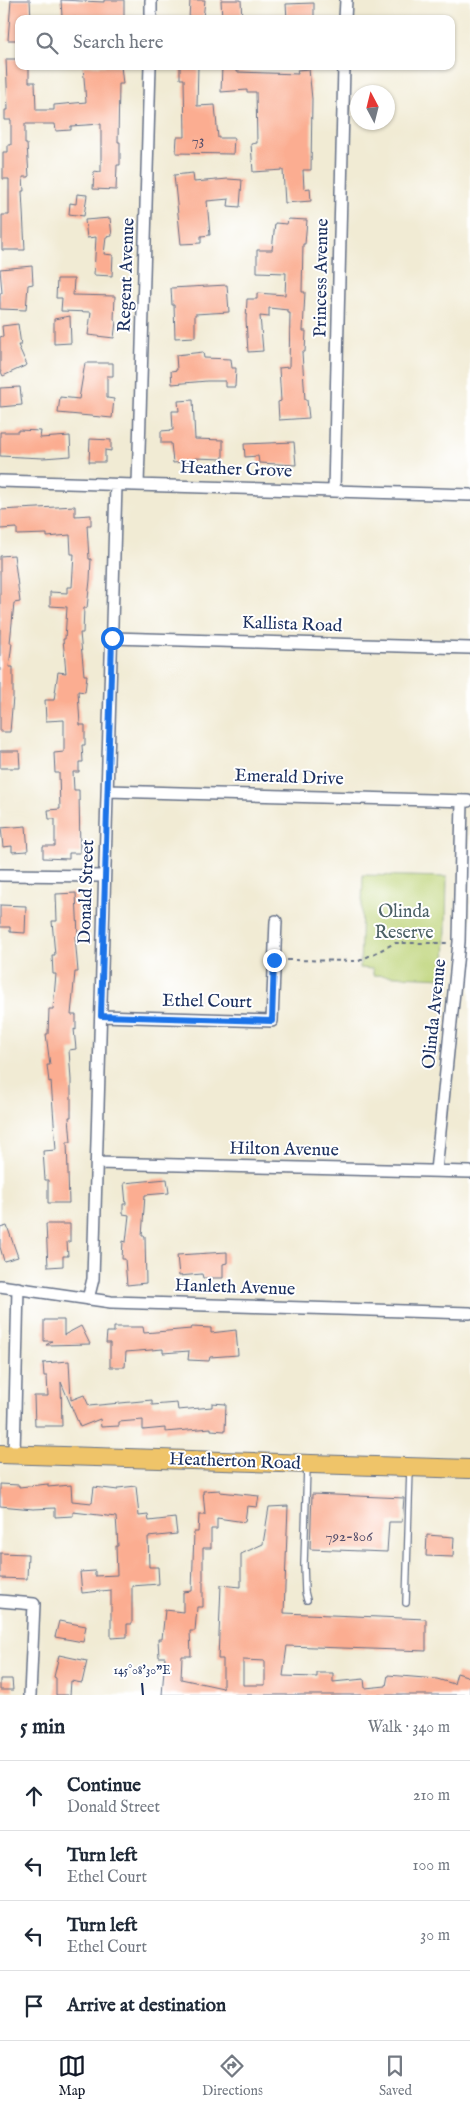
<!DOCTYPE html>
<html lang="en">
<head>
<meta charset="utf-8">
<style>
	:root { --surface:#fff; --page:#f6f6f7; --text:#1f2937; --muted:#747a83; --line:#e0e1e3; --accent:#111827 }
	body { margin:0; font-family:"IM FELL English",serif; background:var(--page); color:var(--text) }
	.compass { position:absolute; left:350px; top:85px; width:45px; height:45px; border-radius:50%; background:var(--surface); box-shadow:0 1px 4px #0004; rotate:353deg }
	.stop { position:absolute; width:15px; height:15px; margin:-11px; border:4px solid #1a73e8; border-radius:50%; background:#fff }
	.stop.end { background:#1a73e8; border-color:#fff; box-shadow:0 1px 5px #0008 }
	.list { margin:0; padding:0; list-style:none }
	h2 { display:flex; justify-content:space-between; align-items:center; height:65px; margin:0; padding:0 20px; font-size:21px }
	h2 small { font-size:16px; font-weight:400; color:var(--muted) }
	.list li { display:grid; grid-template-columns:32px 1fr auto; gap:15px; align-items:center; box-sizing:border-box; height:70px; padding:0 20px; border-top:1px solid var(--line) }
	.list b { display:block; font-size:19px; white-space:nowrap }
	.list p { margin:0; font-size:16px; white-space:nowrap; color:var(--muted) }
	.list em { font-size:16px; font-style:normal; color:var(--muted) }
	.icon { flex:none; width:28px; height:28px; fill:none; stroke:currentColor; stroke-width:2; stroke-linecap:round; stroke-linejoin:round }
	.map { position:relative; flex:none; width:470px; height:1695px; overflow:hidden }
	.search { position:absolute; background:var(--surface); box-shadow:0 1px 4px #0004; left:15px; right:15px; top:15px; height:55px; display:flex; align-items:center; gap:12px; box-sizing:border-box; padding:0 18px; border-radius:10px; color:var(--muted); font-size:19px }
	.sheet { height:345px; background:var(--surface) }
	nav { display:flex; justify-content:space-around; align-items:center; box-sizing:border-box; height:70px; border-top:1px solid var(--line); background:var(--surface); font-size:14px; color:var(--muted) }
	nav a { display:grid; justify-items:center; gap:2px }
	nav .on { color:var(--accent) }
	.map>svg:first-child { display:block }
</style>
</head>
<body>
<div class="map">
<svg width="470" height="1695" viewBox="0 0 470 1695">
	<rect width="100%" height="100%" fill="#fff"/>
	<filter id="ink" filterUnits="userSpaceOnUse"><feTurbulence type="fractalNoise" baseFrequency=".02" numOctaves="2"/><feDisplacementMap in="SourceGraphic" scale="10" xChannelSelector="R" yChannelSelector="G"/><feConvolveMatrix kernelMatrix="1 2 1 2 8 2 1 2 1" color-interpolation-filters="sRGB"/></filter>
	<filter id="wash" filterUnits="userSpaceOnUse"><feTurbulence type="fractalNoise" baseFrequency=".0096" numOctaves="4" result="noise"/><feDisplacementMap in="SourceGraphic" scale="20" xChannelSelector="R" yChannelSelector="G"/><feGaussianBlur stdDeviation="1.12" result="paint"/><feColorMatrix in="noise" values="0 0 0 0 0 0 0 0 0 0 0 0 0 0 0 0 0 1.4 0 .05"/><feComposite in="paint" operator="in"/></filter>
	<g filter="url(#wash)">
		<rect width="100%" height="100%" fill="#f1ebd4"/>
		<!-- green -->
		<path fill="#bed479" stroke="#6c826c" d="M363,875L447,877L445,978L373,975V969L360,968Z"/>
		<g id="blocks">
			<!-- building -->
			<path fill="#fbad91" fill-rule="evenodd" d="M11,0H30L31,19H19V40H8Z
				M61,0L104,2V0H124V19L62,17Z
				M190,0H205L203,19H189Z
				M221,0H241L242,19H222Z
				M314,3V19H287L286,4Z
				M6,59H19V66H29V82H35L36,110H54V105L86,102L83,66H121L123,84H119L118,142H120V165H117L116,190L93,189L94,171L101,172V124L71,126V130L56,131L55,124H25V144H27L29,177H23L24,191H22L25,250H2V215H9V179H3V152H8V145H11V120H5V110H8Z
				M180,66H198L197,106L215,105L218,138H234L233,154L176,153L177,137H185L184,79H180Z
				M222,66H237V72L298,74L297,70L309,69L312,99L311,170H303L304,189L310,188L311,201L285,203L283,170L253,172L251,144L257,143L256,92H247V90L221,92Z
				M193,173L194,182L228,179L242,180L240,207L228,206L229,199L207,201L210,235L201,236V243L181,244L174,175Z
				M77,194L87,195L84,216L69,214L70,203L76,204Z
				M110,218L112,236L106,237L104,254L113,255L112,276L94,275L96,237L87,238L85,220Z
				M288,219L307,220L305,244H303L302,292H305L303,331H306L305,352H302L305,400H307L309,418L279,420L278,402L281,401L279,368L289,367L290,313H288V310L269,308V317L260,316L263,351L248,352L246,320L247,299H257V293L285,295L286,273L257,272V250H272L275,223L287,224Z
				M32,266L33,284L28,285L26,310L0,309V293H2L0,269Z
				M57,279H74L73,295L115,296L114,320L116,321L114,338L88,335L91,312L61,311L62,298H56Z
				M227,285L229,312L195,314V337L175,338L174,305H172L171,288Z
				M70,316L71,343L54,344V319Z
				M18,324L21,345H18L27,365L3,376L0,370V337L3,336L2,326Z
				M203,352L204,358L231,359L232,368H236L235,387H225V381H207L172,384L171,371L177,370L176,355Z
				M85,363H113V376H107V398L114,399L112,418L58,413L60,397L79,399Z
				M20,387L22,405L0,407V388Z
				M193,400L195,439L223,440V459L195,458V461L173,463L171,443H161V431L173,430L172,411H179L178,401Z
				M18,430L41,431L40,438L70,436L71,456L43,458L0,456V432H18Z
				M90,439L111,440V451L105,450V462H89Z
				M294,442L296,465L259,463L258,456L245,457L244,444Z
				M75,506V516L91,515V525H87L89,559H91L90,580L87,608H84L83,633H80L84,675H87L85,692L78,691L80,725H85V745H82L83,762H79V772H73L74,790H79L80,853H69V859L43,858V846H55V819H49L48,810L60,809L59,773H55L54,753L64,752V720L46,721L45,700H54L58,672L66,673L63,639H65L67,607L50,606V592L67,593V587H72L74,554H71L70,535L47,537V534L17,535V528L0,529V510Z
				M14,555L20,602L14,603L10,643H12L9,667H13V697L10,732H0V556Z
				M0,751H19L20,768H0Z
				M26,826L28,851L12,852V846L3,847L1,828Z
				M76,893L78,936H75L78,972H75L71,1015H76V1030L74,1029L76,1049L69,1050L71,1080V1117H69L71,1142H67L69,1203H48V1180H45L43,1151L56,1150L51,1081L49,1082L47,1065H50L46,1034H48L49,1009H53L56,974H53L52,955H55L52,921H57L56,894Z
				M0,905L26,906L25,933L10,932V927H0Z
				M167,1179L169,1193L145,1195L142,1236H145L146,1283L127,1285L125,1259H122L123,1241L126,1242L129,1215L123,1214V1204H126L124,1183Z
				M46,1224H70V1242H67L68,1256H63V1266L48,1267Z
				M7,1226L18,1257L4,1261L0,1247V1228Z
				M227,1252V1263L223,1264V1278H203L202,1274L179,1276L177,1255Z
				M44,1320H64V1335L81,1326L90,1344L46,1345L52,1341H44Z
				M114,1327H143L144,1333L191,1329L192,1327L211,1328V1333L236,1330L238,1355L210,1357L209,1361L188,1360L189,1351L163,1353V1349L126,1352L125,1367H110V1343H106L107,1332H114Z
				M69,1361L71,1400L84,1395L89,1406L152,1400V1405L177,1403L178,1410L212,1407V1403L226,1404L225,1431L211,1430V1428L165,1432V1428L143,1430V1420L119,1422V1426L101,1427L100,1419L80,1427L61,1382L62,1426H35L34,1396H48L47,1376H44L43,1363Z
				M0,1484L19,1485V1487L48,1484V1487L71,1485L72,1501L92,1503L94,1487L118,1490V1488L136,1486L139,1516L148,1515L149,1521L175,1518L177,1534L148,1537L149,1567H158L159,1584L132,1586V1624H127V1637L111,1638V1590L82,1593L80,1572L95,1571V1576L117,1575L116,1546H118L116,1517L73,1512V1516L55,1517V1508L33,1509L0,1506Z
				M220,1490V1492L259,1496L257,1507L247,1506L245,1522L217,1518V1529H211V1548H203V1607H197L195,1631H190L191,1656H182L181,1679L223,1688V1659H218L221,1585L241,1587V1554L263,1544L269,1507L288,1506L284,1613L426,1619V1651L287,1646L283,1676L317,1677V1673H333V1682L364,1679L365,1688L386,1686L388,1675L437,1679L454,1684L457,1673L470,1677V1695H162L165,1657H159L158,1639H162L165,1610L183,1612V1592L192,1591L194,1532H198L199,1515H205L203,1491ZM243,1660L265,1661V1685H243Z
				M312,1494L404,1498L402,1522H389L387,1552L310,1549Z
				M427,1535L454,1537L453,1557L426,1556Z
				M0,1553L28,1554L27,1579L0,1578Z
				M59,1621L86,1626L83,1642L55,1637Z
				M59,1655L87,1661L82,1683L71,1681L70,1695H56V1678L54,1677Z
				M0,1679H12L13,1690H0Z"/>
		</g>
	</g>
	<g filter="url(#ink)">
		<use href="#blocks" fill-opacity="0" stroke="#667187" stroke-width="1"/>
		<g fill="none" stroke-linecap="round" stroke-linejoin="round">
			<!-- service casing -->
			<g stroke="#667187" stroke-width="8">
				<path id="service" d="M307,1600L305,1592L304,1564L307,1466
					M406,1603L410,1468"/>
			</g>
			<!-- minor casing -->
			<g stroke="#667187" stroke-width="14">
				<path id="minor" d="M151,19V0
					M345,19L346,0
					M0,481L470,495
					M138,485L150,66
					M334,491L344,66
					M112,638L470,648
					M108,791L468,801
					M0,875L104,876
					M101,1016L272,1021L276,921
					M96,1163L470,1172
					M436,1171L459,942L462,801
					M0,1286L111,1302L470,1313
					M88,1299L93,1279L116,485
					M14,1454L18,1288
					M0,1601L34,1604L30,1695"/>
			</g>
			<!-- primary casing -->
			<g stroke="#667187" stroke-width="20">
				<path id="primary" d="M0,1454L470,1469"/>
			</g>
			<!-- path -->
			<path stroke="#667187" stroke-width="2" stroke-dasharray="4 4" stroke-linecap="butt" d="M287,960L359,961L395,943H448"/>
			<!-- service -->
			<use href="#service" stroke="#fff" stroke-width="5.5"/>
			<!-- minor -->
			<use href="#minor" stroke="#fff" stroke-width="11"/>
			<!-- primary -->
			<use href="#primary" stroke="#efc469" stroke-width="18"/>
		</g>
	</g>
	<g fill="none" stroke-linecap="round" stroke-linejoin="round" filter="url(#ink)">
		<!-- route -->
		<path stroke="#1a73e8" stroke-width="6" d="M112,638L101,1016L272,1021L274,960"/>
	</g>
	<!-- ticks -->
	<path fill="none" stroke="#1b2f5e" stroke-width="2" d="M142,1683L143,1695"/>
	<g text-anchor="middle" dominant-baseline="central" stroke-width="4" stroke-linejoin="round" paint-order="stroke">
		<!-- number labels -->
		<g font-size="15" fill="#534e6b">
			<text x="198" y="140">73</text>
			<text x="349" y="1536">792-806</text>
		</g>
		<!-- street labels -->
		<g font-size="18" fill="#1b2f5e" stroke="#fff">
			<text transform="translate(127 275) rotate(-88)">Regent Avenue</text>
			<text transform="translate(322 278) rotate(-89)">Princess Avenue</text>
			<text transform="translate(236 470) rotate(2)">Heather Grove</text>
			<text transform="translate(292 625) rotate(2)">Kallista Road</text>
			<text transform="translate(289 778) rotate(2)">Emerald Drive</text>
			<text transform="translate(87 892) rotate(-88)">Donald Street</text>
			<text transform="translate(207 1002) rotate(1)">Ethel Court</text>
			<text transform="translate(435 1014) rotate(-84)">Olinda Avenue</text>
			<text transform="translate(284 1150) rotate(1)">Hilton Avenue</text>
			<text transform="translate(235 1288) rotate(2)">Hanleth Avenue</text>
			<text transform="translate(235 1462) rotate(2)">Heatherton Road</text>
		</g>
		<!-- park labels -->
		<g font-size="18" fill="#4c6166" stroke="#fff">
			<text x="404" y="912">Olinda<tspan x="404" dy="21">Reserve</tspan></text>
		</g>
	</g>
	<g font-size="12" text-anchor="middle" fill="#1b2f5e" stroke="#fff" stroke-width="4" stroke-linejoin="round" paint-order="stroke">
		<text x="142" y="1674">145°08'30"E</text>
	</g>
</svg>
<svg class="compass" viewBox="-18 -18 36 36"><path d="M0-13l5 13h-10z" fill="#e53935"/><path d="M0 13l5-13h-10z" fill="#747a83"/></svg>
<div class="stop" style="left:112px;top:638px"></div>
<div class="stop end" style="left:274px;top:960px"></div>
<div class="search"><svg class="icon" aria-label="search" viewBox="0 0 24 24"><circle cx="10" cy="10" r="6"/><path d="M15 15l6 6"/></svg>Search here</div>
</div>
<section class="sheet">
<h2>5 min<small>Walk · 340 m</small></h2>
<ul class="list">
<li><svg class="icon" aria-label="ahead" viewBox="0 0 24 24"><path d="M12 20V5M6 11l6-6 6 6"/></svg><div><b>Continue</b><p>Donald Street</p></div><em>210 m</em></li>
<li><svg class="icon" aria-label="left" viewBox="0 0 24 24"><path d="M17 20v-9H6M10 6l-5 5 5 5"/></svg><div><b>Turn left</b><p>Ethel Court</p></div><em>100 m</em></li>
<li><svg class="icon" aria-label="left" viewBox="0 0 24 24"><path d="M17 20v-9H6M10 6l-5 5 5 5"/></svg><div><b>Turn left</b><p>Ethel Court</p></div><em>30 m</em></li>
<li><svg class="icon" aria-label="arrive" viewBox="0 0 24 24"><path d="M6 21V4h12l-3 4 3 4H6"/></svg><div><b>Arrive at destination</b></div></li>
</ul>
</section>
<nav>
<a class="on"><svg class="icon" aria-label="map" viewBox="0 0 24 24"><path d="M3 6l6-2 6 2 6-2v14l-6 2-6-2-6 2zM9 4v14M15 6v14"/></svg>Map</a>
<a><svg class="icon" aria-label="directions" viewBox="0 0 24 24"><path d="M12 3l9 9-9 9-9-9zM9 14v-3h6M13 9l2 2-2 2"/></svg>Directions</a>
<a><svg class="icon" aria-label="saved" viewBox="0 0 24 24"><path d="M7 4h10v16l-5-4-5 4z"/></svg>Saved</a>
</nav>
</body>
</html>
